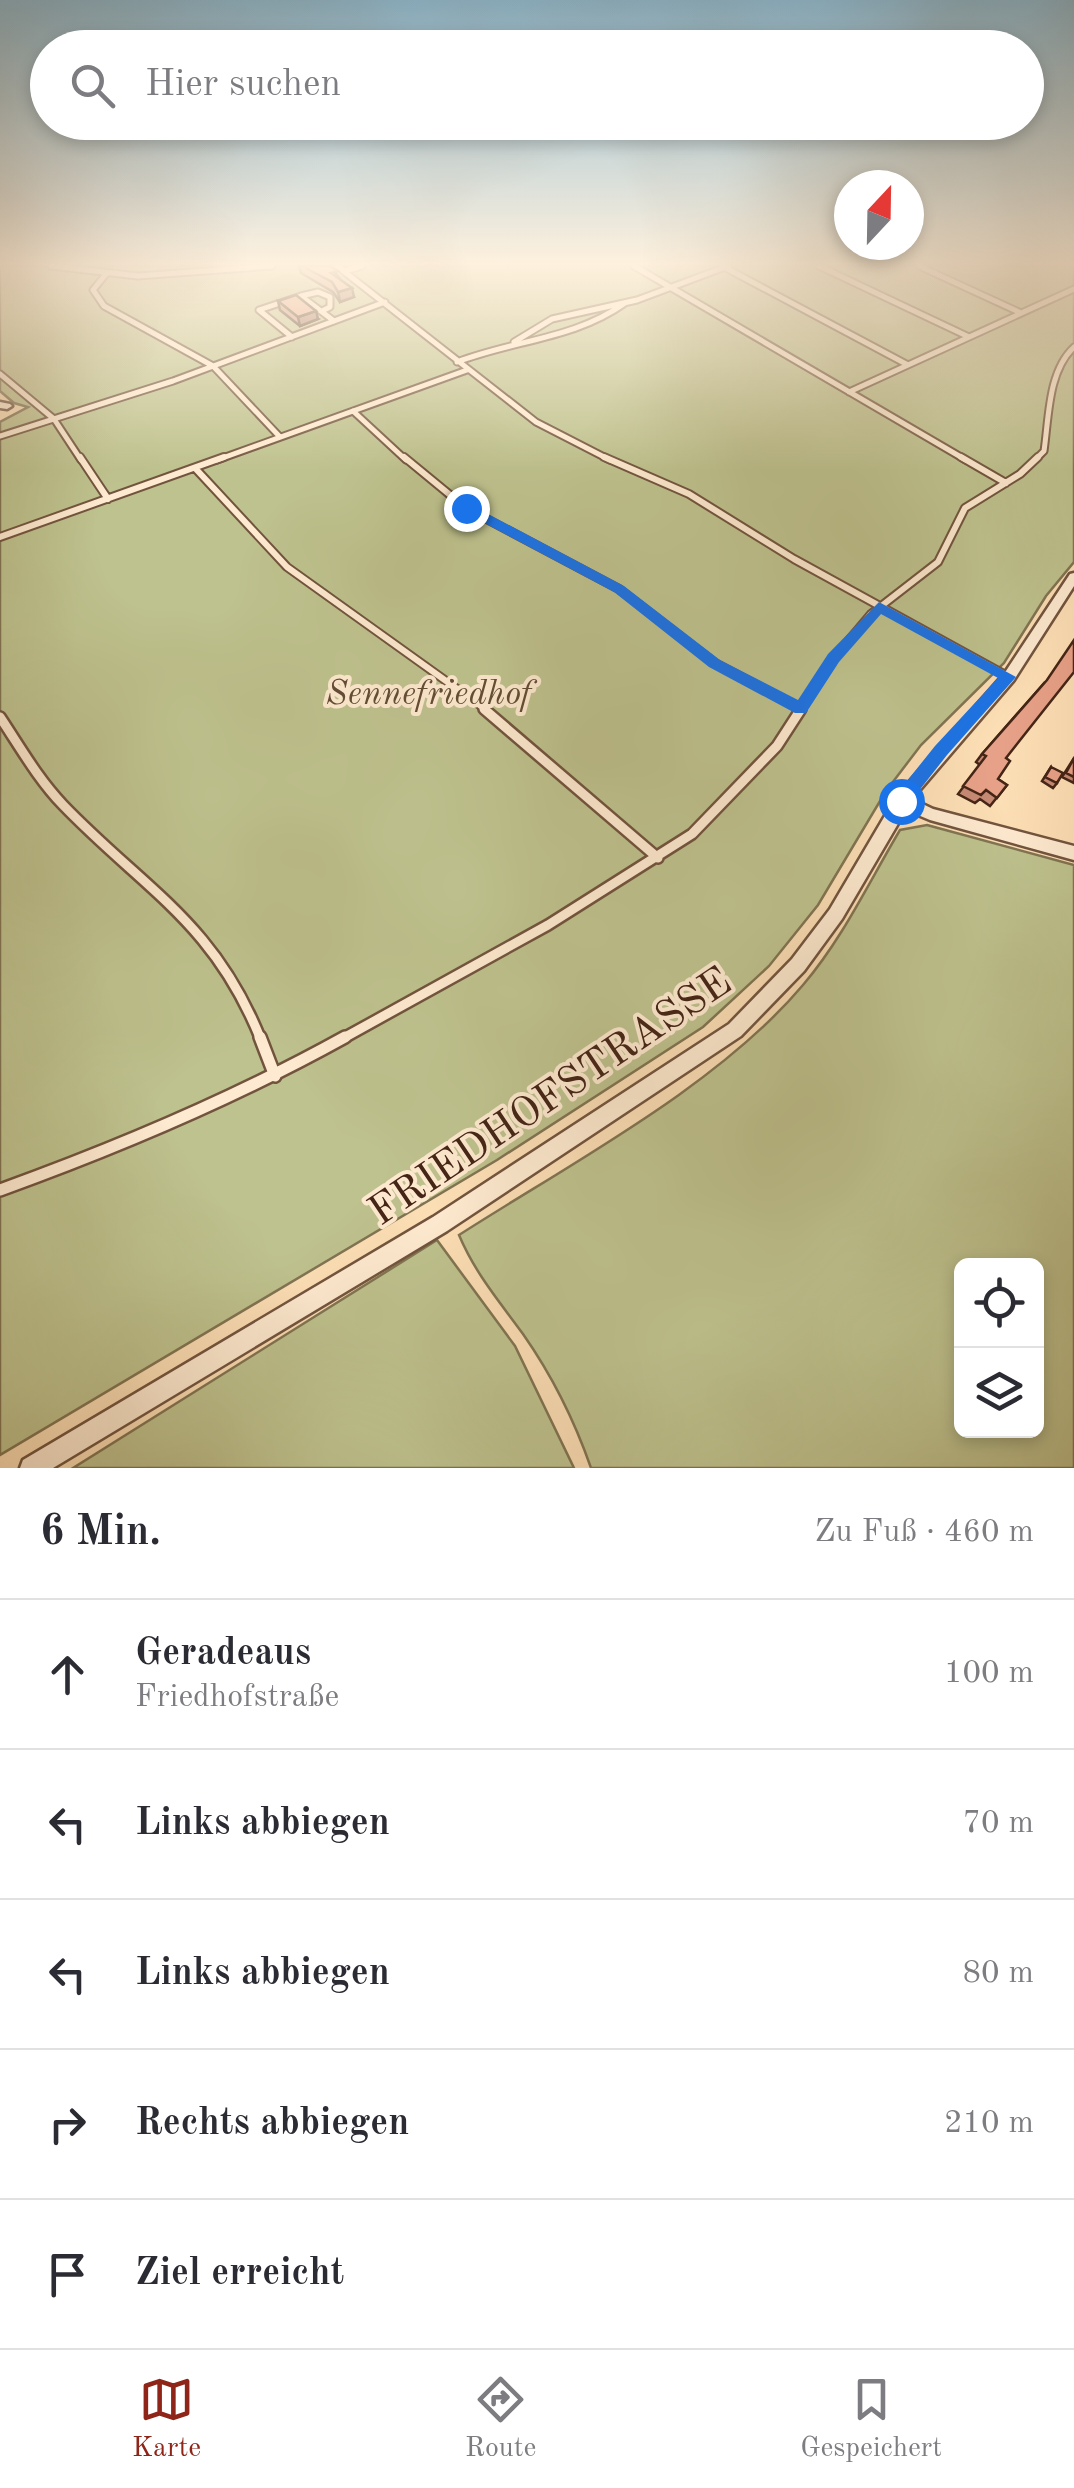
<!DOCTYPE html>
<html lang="de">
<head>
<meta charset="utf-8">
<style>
	:root { --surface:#fff; --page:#f7f7f7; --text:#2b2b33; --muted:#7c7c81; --line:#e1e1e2; --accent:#8f2418 }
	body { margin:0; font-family:"Old Standard TT",serif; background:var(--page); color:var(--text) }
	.controls { position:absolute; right:30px; bottom:30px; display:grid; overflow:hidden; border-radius:15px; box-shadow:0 5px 15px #0003 }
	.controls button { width:90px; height:90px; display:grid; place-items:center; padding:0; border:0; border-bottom:2px solid var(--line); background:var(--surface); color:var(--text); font:50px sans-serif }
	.compass { position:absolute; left:834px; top:170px; width:90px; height:90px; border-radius:50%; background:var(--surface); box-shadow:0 5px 15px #0003; rotate:22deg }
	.stop { position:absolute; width:30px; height:30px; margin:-22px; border:8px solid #1a73e8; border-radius:50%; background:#fff }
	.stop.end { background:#1a73e8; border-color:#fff; box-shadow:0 2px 10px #0008 }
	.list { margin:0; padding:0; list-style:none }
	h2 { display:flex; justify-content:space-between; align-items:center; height:130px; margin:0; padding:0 40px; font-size:42px }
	h2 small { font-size:32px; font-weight:400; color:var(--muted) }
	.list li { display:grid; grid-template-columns:65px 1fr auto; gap:30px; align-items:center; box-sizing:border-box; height:150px; padding:0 40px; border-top:2px solid var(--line) }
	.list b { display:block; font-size:38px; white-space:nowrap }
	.list p { margin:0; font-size:32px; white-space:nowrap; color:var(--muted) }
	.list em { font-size:32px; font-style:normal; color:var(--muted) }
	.icon { flex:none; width:55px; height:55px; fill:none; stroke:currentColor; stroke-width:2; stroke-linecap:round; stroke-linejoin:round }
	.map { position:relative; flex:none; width:1074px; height:1468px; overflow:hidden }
	.search { position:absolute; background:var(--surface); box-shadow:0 5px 15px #0003; left:30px; right:30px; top:30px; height:110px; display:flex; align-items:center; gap:25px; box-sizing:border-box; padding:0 35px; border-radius:55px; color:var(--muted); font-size:38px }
	.sheet { height:880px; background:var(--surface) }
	nav { display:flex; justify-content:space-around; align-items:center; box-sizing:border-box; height:140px; border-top:2px solid var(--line); background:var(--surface); font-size:28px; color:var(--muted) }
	nav a { display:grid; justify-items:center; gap:5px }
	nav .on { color:var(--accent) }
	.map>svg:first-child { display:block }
</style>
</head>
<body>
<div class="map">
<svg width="1074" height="1468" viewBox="0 0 1074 1468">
	<rect width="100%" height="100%" fill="#fddfb6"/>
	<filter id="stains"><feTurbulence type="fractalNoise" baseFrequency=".002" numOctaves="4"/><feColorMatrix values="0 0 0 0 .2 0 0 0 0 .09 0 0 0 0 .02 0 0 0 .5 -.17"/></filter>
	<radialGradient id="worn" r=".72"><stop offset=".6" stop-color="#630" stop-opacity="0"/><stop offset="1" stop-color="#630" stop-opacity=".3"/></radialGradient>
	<!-- green -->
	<path fill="#bec28e" stroke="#817452" stroke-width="2.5" fill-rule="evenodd" d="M0,266H1074V562L1046,596L1004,663L921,745L886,791L818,905L769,966L703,1027L497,1160L0,1455V422L28,407L14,403L0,391Z
		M927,825L1074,865V1468H591C575,1422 551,1374 523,1334C499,1301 475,1273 459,1235C571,1163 718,1086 803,985C843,938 869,882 900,830ZM962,1266H1036V1430H962Z
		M437,1240L515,1346L574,1468H73Z"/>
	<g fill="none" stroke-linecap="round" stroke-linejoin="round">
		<!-- service-far3 casing -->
		<g stroke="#72543e" stroke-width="9">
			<path id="service-far3" d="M51,266L138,276L272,266
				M337,266L536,422L610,460
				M634,266L966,460
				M819,266L969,337
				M919,266L1021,313
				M724,267L908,365
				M345,271L362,266
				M106,274L93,290L104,306L213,366L280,437
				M301,296L318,292L330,297V307L322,311
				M292,337L259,310L301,296L334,321
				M514,342L552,319L637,300L728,266
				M457,362C514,340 575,339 625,303
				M0,374L54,419L81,460
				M849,392L1074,289
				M353,411L406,460
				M0,436L173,381L385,302
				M217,460L467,370
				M1035,460L1044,451C1049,417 1048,371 1074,347"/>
		</g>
		<!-- service-far2 casing -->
		<g stroke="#72543e" stroke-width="10">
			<path id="service-far2" d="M80,457L108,499
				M404,457L466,508L619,589L715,663L800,708
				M604,457L689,494L794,559L1009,677
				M961,457L1006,483
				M195,468L287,567L488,711
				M0,537L224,457
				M800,711L834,658L871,614L938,562L965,508L1020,474L1038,457"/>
		</g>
		<!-- service-far1 casing -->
		<g stroke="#72543e" stroke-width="14">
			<path id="service-far1" d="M484,709L658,858
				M0,717C20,747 38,779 63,805C145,890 214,922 261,1040
				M340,1040L548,925L692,834L777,746L801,709"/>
		</g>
		<!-- service casing -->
		<g stroke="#72543e" stroke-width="16">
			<path id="service" d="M260,1037L275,1076
				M0,1190C119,1147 235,1098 345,1037"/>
		</g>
		<!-- minor casing -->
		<g stroke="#72543e" stroke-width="5">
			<path id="minor" d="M0,402L10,404L12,406L7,409L0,408Z
				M1074,573V586L1014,680L912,799L933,809L1074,846V860L930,820L906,810L842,919L804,971L741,1036L447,1231L53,1468H20L23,1460L433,1217L729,1024L792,959L830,909L896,797L1004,674L1070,574Z"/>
		</g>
		<!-- service-far3 -->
		<use href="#service-far3" stroke="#feead0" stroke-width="5"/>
		<!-- service-far2 -->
		<use href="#service-far2" stroke="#feead0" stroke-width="6"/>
		<!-- service-far1 -->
		<use href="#service-far1" stroke="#feead0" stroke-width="9"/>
		<!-- service -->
		<use href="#service" stroke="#feead0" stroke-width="11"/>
		<!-- minor -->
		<use href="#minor" fill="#feead0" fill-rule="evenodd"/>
	</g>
	<!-- wall -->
	<path fill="#c78a75" stroke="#442516" stroke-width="2.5" d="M299,266H330L354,297L340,302L333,292L301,273Z
		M278,301L318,319L300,326L280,310Z
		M1045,682L1006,758L998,779L1007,785L990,806L980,799L975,803L958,794L980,765L976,762L982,754Z
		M1074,758V783L1062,777Z
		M1051,767L1057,783L1053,788L1042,781Z"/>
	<!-- shaded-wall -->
	<path fill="#a2715f" stroke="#442516" stroke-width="2.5" d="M352,288L354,297L340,302L338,292Z
		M316,311L318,319L300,326L298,317Z"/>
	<!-- building -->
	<path fill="#e7a188" stroke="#442516" stroke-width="2.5" d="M302,266H330L338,271L331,273L352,288L338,292L332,282Z
		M296,295L316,311L298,317L278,301Z
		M1074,640V672L1006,758L1010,761L998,779L1007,785L997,798L986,790L981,795L963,786L986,756L982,754L1047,680Z
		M1074,758V777L1066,773Z
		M1051,767L1063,773L1057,783L1045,777Z"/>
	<!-- sky -->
	<linearGradient id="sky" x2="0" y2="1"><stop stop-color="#8bb8d0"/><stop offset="0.56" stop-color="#fef1de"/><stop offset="1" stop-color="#fef1de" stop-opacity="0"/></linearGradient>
	<rect width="1074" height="471" fill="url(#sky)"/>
	<!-- route -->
	<path fill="#1a73e8" d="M462,505H471L624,586L720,660L798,700L828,654L879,602L1016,677L947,755L907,806L901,808L893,801L895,796L935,746L998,678L881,614L839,662L806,713H795L709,667L614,592L462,511Z"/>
	<g text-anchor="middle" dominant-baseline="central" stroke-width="8" stroke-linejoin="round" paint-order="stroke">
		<!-- park labels -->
		<g font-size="35" font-style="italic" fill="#624c34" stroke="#feead0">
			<text x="429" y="694">Sennefriedhof</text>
		</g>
		<!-- near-street labels -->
		<g font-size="42" fill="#442516" stroke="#feead0">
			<text transform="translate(551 1098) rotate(-34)">FRIEDHOFSTRASSE</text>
		</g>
	</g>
	<rect width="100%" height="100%" filter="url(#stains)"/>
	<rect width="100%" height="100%" fill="url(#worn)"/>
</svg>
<div class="controls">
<button><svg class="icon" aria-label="locate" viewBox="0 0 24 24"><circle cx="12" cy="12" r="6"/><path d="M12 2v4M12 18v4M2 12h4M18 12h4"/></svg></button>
<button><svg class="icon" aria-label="layers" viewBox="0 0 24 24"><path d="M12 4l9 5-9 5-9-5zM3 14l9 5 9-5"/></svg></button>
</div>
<svg class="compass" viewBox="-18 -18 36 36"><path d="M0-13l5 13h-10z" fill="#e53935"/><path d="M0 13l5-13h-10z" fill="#7c7c81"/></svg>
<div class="stop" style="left:901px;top:801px"></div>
<div class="stop end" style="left:466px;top:508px"></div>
<div class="search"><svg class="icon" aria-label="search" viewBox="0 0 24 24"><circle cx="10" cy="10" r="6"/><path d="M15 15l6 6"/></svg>Hier suchen</div>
</div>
<section class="sheet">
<h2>6 Min.<small>Zu Fuß · 460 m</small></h2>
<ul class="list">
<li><svg class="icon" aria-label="ahead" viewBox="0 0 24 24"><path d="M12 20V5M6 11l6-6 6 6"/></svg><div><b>Geradeaus</b><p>Friedhofstraße</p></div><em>100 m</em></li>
<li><svg class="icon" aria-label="left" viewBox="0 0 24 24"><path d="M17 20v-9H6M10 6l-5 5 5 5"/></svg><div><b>Links abbiegen</b></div><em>70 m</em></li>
<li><svg class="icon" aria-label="left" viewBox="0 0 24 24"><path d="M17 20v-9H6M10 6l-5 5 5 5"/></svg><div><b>Links abbiegen</b></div><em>80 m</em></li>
<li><svg class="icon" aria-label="right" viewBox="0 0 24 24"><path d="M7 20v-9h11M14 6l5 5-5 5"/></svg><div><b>Rechts abbiegen</b></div><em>210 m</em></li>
<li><svg class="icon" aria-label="arrive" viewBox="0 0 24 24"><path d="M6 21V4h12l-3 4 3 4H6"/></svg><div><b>Ziel erreicht</b></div></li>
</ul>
</section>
<nav>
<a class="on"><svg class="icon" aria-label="map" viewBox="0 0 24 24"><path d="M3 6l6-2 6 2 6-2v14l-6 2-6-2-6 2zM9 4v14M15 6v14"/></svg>Karte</a>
<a><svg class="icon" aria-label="directions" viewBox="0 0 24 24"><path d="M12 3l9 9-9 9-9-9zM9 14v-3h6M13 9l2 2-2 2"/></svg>Route</a>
<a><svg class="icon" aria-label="saved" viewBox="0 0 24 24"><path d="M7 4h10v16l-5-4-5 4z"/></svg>Gespeichert</a>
</nav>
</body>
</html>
